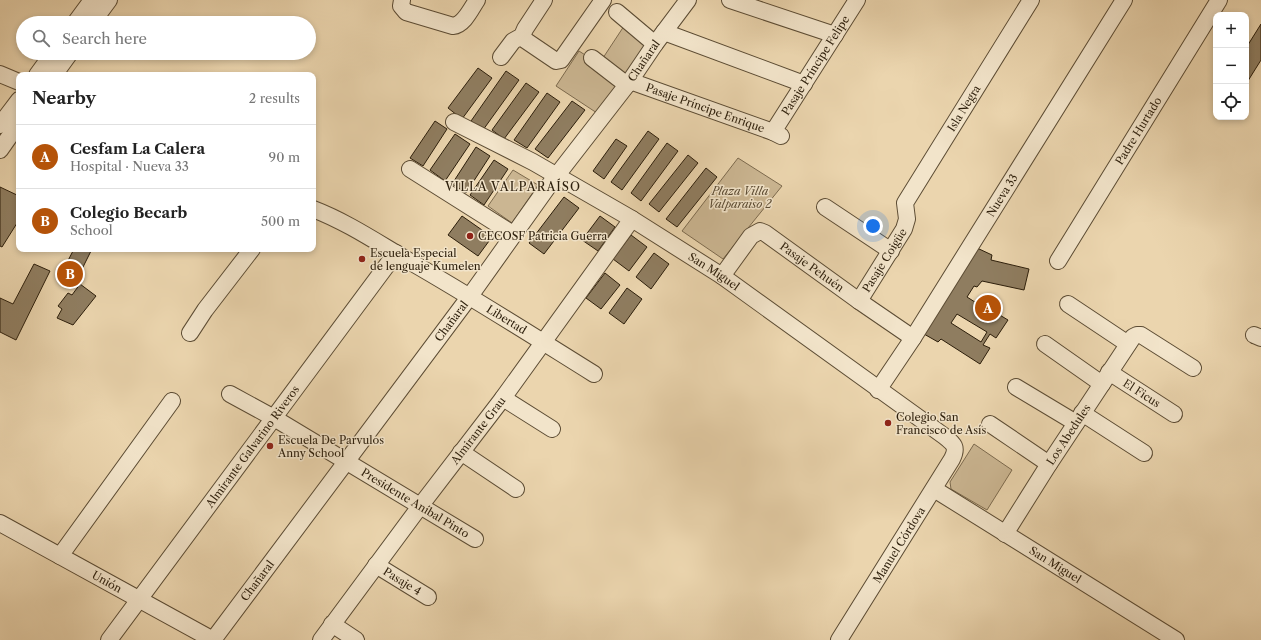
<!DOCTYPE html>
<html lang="en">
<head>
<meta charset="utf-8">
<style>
	:root { --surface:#fff; --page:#f2f2f2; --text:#222; --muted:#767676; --line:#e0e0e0; --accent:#b45309 }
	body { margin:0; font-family:"Libre Caslon Text",serif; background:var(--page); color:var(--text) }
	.controls { position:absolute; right:12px; top:12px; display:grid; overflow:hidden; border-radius:8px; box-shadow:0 2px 6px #0003 }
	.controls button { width:36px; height:36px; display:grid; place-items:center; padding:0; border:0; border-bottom:1px solid var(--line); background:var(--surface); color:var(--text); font:20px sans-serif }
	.you { position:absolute; left:873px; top:226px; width:14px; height:14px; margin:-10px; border:3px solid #fff; border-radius:50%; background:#1a73e8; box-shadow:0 0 0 6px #1a73e833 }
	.badge { display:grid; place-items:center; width:26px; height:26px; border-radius:50%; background:var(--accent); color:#fff; font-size:13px; font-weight:700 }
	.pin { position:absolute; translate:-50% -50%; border:2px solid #fff; box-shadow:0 1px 4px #0006 }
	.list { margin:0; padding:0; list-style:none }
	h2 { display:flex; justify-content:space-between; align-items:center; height:52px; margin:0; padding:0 16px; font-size:17px }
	h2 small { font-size:13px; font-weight:400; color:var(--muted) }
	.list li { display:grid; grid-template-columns:26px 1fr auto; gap:12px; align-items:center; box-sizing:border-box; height:64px; padding:0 16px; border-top:1px solid var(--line) }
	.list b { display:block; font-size:15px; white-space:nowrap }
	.list p { margin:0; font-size:13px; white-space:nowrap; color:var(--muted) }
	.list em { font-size:13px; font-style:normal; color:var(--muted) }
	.icon { flex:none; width:22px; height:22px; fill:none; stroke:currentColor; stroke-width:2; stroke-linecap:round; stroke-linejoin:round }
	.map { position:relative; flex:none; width:1261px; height:640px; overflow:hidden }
	.search { position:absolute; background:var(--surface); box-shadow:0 2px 6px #0003; left:16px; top:16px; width:300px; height:44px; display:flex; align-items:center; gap:10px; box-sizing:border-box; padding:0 14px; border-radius:22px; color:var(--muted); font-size:15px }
	.panel { position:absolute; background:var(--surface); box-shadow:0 2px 6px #0003; left:16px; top:72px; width:300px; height:180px; border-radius:8px }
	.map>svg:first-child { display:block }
</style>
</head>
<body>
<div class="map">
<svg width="1261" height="640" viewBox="0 0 1261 640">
	<rect width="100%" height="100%" fill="#ebd5ae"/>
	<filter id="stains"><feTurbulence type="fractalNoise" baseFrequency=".005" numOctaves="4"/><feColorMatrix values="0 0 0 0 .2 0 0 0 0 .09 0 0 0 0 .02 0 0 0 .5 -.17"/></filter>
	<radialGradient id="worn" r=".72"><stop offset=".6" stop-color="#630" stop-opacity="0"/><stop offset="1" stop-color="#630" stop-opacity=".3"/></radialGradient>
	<!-- green -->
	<path fill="#cbb692" stroke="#7c6a4e" d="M626,23L650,44L597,113L556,86L579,51L599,64Z
		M738,158L782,186L723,259L682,231Z
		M513,170L538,185L512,223L488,206Z
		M974,444L1012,470L987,510L951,489L950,482Z"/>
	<!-- building -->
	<path fill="#8f7d60" stroke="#2c1e0b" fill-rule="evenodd" d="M1261,24V60L1246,84V48Z
		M478,68L492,78L462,119L448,108Z
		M506,71L519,80L483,130L471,121Z
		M526,83L539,92L504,139L492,130Z
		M547,93L560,102L527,148L514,140Z
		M572,101L585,110L548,158L535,149Z
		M435,121L447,129L423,166L410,158Z
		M648,131L659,139L622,190L611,182Z
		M455,134L470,144L445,181L430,170Z
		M616,139L627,146L604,179L593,171Z
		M667,143L678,151L641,201L631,193Z
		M476,147L490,156L466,193L452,184Z
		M688,155L698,163L659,212L649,204Z
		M494,160L508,169L484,205L470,195Z
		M706,168L717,177L677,227L666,219Z
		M0,187L19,196V220L2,247L0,246Z
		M564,197L579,208L544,254L529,243Z
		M462,216L492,237L478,256L448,235Z
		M600,216L615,227L598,251L582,240Z
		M631,235L647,247L629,271L613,259Z
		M977,248L992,255L991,260L1029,269L1024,290L982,281L977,287L974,286L967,297L997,316L998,314L1008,320L996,338L990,334L983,345L990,348L980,364L941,339L938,342L924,334ZM957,314L987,332L981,342L951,323Z
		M74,249H92L74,285L59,278Z
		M654,253L669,264L651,289L636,277Z
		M34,264L50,271L16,340L0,332V298L13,304Z
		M605,273L620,285L601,309L586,298Z
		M80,284L96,296L73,325L57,318L62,309L58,306L68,293L72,295Z
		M627,288L642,299L624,324L609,313Z"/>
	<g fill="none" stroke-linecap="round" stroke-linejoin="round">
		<!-- minor casing -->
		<g stroke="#5c4c34" stroke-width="18">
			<g id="minor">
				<path d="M402,0L401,6L406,12L453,26C464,25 471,9 477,0"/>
				<path d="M730,0L835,35"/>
				<path d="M617,12L655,44"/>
				<path d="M75,23L92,0"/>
				<path d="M92,23L109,0"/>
				<path d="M664,32L804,84"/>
				<path d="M522,36L525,40L556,61L561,60L603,0"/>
				<path d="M501,57L513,41L522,36L525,29L544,0"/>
				<path d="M592,58L627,85"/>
				<path d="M0,74L19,82"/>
				<path d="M37,75L53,53"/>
				<path d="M54,75L70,53"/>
				<path id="s1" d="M630,81L773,132L781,136"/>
				<path id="s2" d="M454,122L533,162L632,219L722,276L944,436C954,444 958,447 952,459L839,640"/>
				<path d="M0,125L19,100"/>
				<path id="s3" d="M773,132L857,0"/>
				<path d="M0,150L19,123"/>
				<path d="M410,169L513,234"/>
				<path d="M825,207L891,251"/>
				<path id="s4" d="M313,209C347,222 378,243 409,261C472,297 533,336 594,374"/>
				<path id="s5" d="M1058,261L1219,0"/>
				<path id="s6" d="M722,276L751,236L760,231L765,233L859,301L913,338"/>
				<path id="s7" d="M859,301L904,229L907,219L905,203L1031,0"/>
				<path d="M1068,304L1128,344"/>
				<path d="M190,333L205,310L252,249"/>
				<path d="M1254,335L1261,338"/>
				<path d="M1045,344L1102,384"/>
				<path id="s8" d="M1109,372L1174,414"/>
				<path d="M1016,387L1076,423"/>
				<path id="s9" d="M878,390L913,338L1124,0"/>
				<path id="s10" d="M230,394L274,418L475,539"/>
				<path d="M503,398L552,429"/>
				<path d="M1082,413L1144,453"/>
				<path d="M990,424L1049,464"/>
				<path d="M461,452L516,489"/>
				<path id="s11" d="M934,489L1176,640"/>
				<path id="s12" d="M0,523L213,640"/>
				<path id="s13" d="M1005,534L1049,464L1133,337L1137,335H1141L1193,368"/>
				<path d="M60,556L172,401"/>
				<path id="s14" d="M376,565L428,597"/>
				<path d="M332,624L356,640"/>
				<path id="s15" d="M109,640L396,253"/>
				<path id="s16" d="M213,640L470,296L547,188L630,81L655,44L688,0"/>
				<path id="s17" d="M321,640L421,505L503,398L632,219"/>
			</g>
		</g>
		<!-- minor -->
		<use href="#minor" stroke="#f2e4ca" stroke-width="16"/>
	</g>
	<!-- markers -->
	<g fill="#8f2418" stroke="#f2e4ca" stroke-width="1.5">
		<circle cx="470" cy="236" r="4"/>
		<circle cx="362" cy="259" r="4"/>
		<circle cx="888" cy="423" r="4"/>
		<circle cx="270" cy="446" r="4"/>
	</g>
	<g text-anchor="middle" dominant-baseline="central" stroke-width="3" stroke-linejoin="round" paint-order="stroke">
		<!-- street labels -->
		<g font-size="11" fill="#2c1e0b" stroke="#f2e4ca">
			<text stroke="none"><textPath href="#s16" startOffset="722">Chañaral</textPath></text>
			<text stroke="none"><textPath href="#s3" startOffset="79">Pasaje Príncipe Felipe</textPath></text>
			<text stroke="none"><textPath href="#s1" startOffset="80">Pasaje Príncipe Enrique</textPath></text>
			<text stroke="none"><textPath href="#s7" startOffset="223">Isla Negra</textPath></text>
			<text stroke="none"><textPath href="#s5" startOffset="153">Padre Hurtado</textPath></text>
			<text stroke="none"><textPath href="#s9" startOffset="231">Nueva 33</textPath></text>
			<text stroke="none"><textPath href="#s7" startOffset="48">Pasaje Coigüe</textPath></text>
			<text stroke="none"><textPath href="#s6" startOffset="123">Pasaje Pehuén</textPath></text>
			<text stroke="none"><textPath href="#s2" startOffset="300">San Miguel</textPath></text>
			<text stroke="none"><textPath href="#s4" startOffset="223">Libertad</textPath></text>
			<text stroke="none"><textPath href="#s16" startOffset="398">Chañaral</textPath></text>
			<text stroke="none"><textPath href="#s8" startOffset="39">El Ficus</textPath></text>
			<text stroke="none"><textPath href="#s17" startOffset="262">Almirante Grau</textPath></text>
			<text stroke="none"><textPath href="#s13" startOffset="118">Los Abedules</textPath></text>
			<text stroke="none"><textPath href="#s15" startOffset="241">Almirante Galvarino Riveros</textPath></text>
			<text stroke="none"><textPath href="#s10" startOffset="215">Presidente Aníbal Pinto</textPath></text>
			<text transform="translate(899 545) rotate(-58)">Manuel Córdova</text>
			<text stroke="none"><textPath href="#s11" startOffset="143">San Miguel</textPath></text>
			<text stroke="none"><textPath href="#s16" startOffset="74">Chañaral</textPath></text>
			<text stroke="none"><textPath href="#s12" startOffset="122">Unión</textPath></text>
			<text stroke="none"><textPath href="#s14" startOffset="31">Pasaje 4</textPath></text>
		</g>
		<!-- park labels -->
		<g font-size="11" font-style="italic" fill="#5c4c34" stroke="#f2e4ca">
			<text x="740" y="191">Plaza Villa<tspan x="740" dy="13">Valparaiso 2</tspan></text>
		</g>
		<!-- poi labels -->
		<g font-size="11" fill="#2c1e0b" stroke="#f2e4ca" text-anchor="start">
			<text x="478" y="236">CECOSF Patricia Guerra</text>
			<text x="370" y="253">Escuela Especial<tspan x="370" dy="13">de lenguaje Kumelen</tspan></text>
			<text x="896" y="417">Colegio San<tspan x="896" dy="13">Francisco de Asís</tspan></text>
			<text x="278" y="440">Escuela De Parvulos<tspan x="278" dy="13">Anny School</tspan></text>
		</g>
		<!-- neighbourhood labels -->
		<g font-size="12" letter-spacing="1" fill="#2c1e0b" stroke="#f2e4ca">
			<text x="513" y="186">VILLA VALPARAÍSO</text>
		</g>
	</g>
	<rect width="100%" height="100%" filter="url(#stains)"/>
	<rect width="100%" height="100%" fill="url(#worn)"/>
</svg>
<div class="controls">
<button>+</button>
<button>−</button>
<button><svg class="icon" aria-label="locate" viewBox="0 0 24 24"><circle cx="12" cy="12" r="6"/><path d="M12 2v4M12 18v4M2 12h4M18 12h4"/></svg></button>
</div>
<div class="you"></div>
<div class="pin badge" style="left:988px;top:308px">A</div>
<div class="pin badge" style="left:70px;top:274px">B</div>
<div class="search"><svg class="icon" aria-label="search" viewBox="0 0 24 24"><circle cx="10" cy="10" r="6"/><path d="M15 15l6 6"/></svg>Search here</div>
<section class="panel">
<h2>Nearby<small>2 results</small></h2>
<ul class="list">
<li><span class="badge">A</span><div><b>Cesfam La Calera</b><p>Hospital · Nueva 33</p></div><em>90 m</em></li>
<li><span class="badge">B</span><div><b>Colegio Becarb</b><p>School</p></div><em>500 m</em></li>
</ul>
</section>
</div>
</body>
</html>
